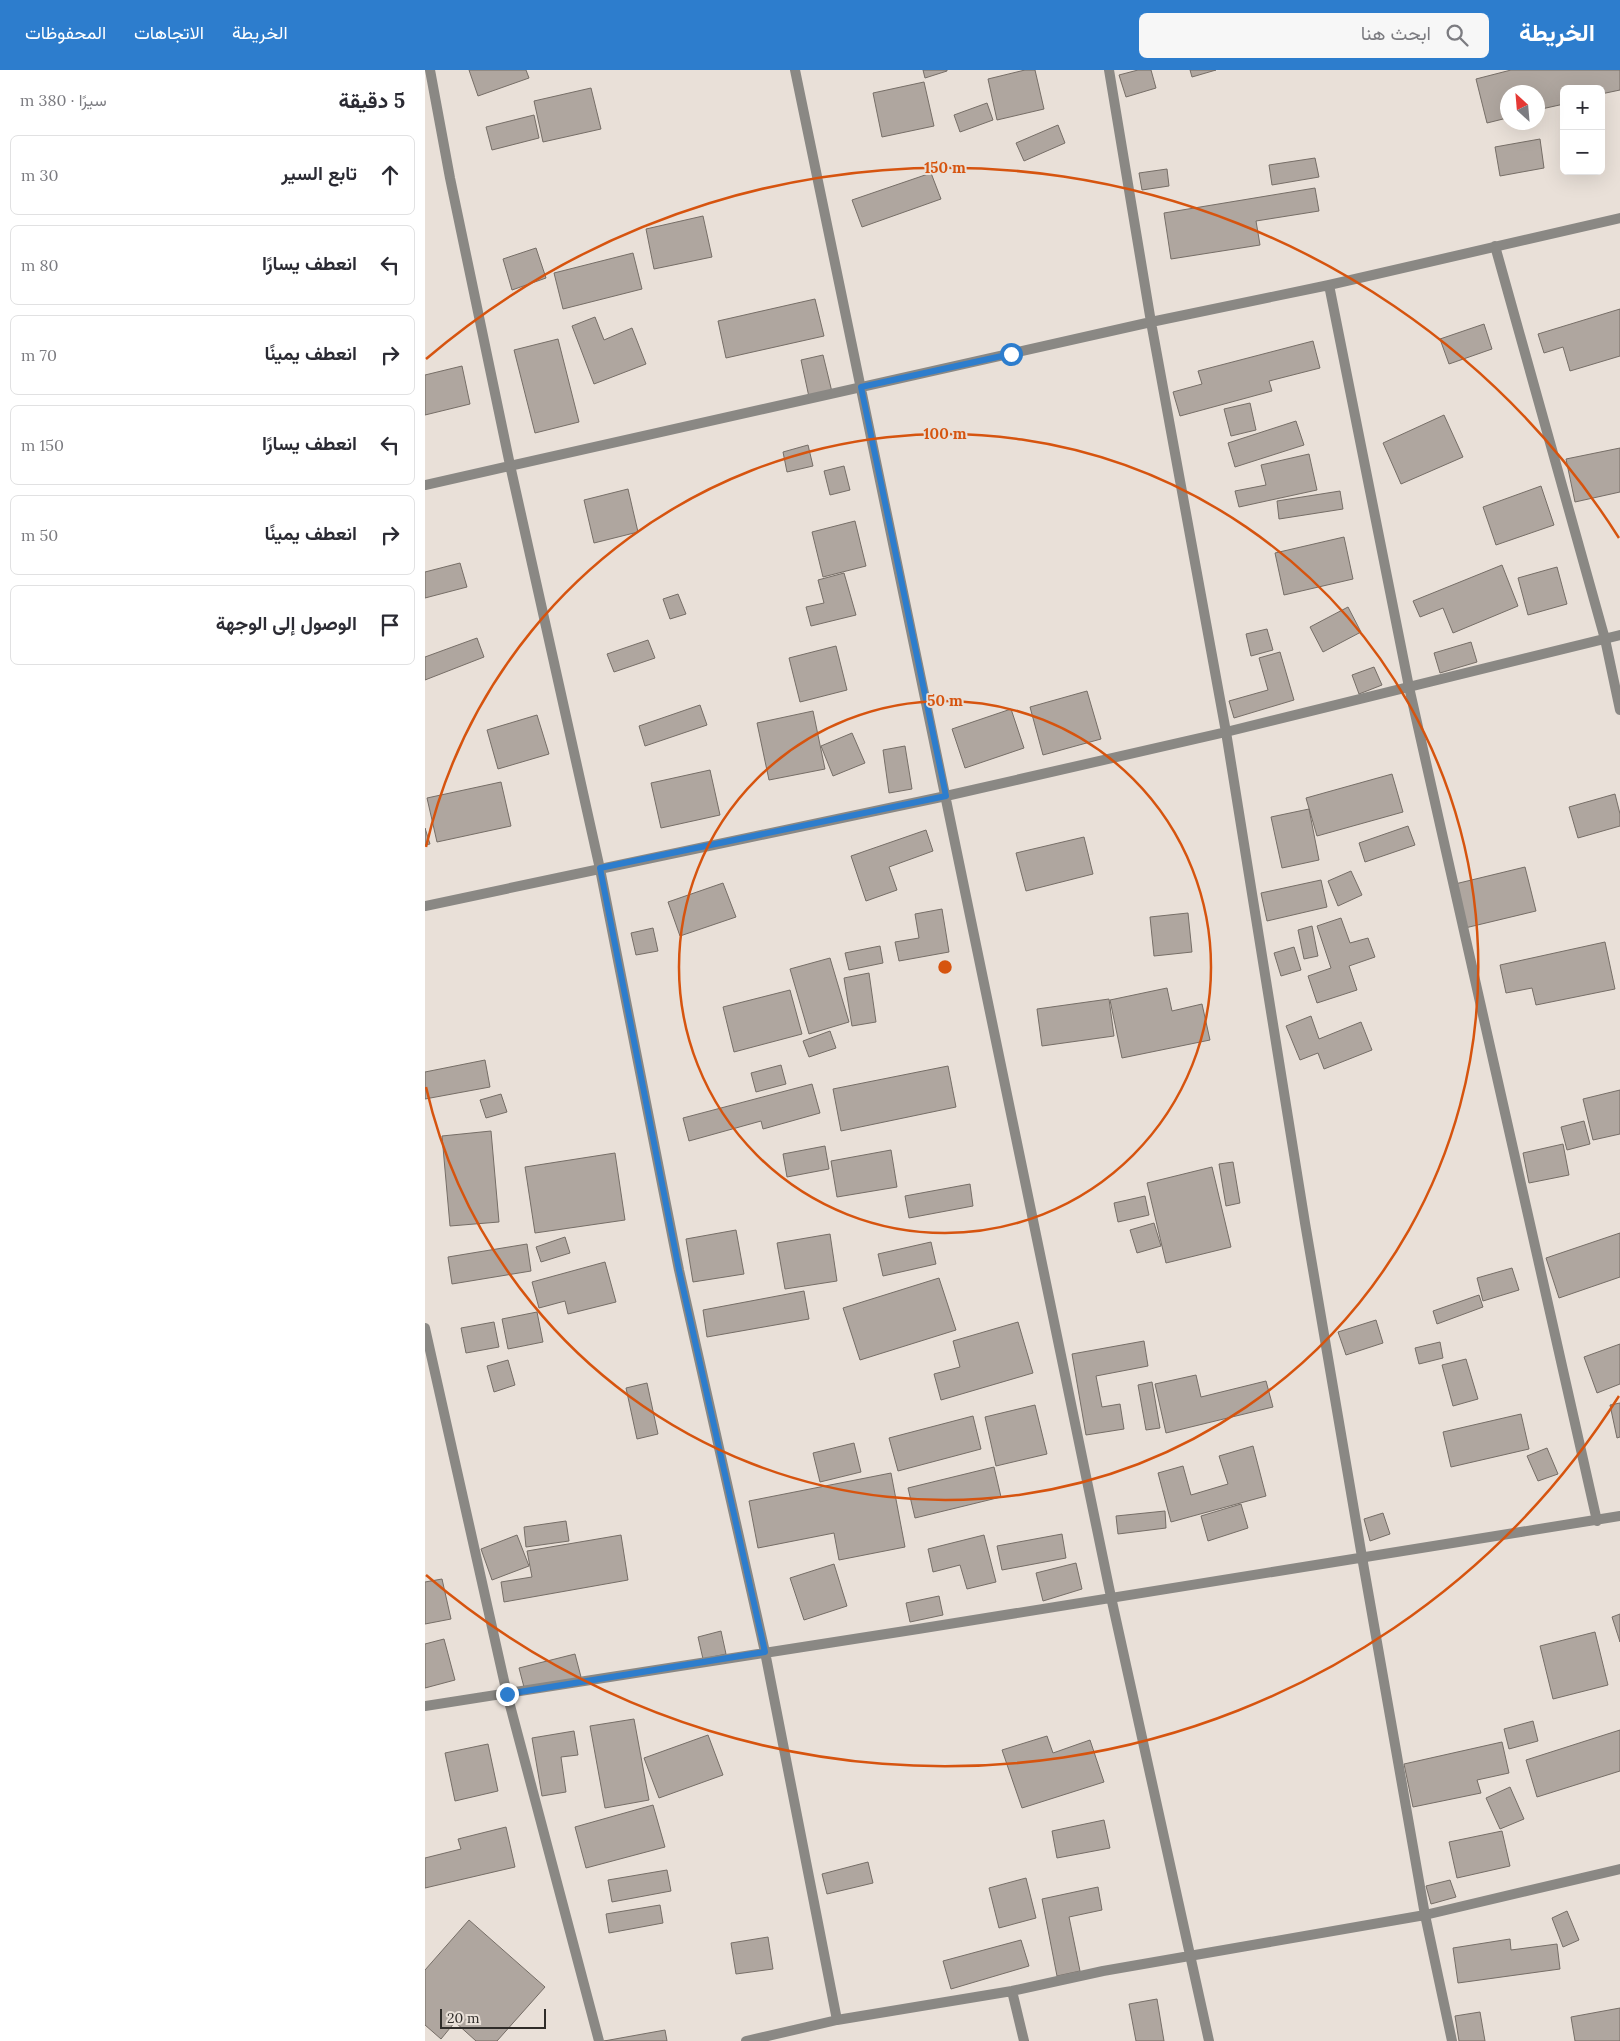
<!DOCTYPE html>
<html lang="ar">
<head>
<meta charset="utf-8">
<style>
	:root { --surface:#fff; --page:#f7f7f7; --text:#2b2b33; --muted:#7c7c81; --line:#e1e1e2; --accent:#2d7dcd }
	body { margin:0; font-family:Lora,Vazirmatn,serif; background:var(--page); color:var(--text); direction:rtl }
	.controls { position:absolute; right:15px; top:15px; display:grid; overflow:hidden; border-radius:8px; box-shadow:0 5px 20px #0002 }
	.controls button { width:45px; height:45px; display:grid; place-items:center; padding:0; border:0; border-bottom:1px solid var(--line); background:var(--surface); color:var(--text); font:25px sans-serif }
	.compass { position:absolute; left:1075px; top:15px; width:45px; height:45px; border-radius:50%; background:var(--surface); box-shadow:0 5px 20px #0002; rotate:334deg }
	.scale { position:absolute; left:15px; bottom:12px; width:106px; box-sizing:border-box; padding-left:5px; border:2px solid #2f2c29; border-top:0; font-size:14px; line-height:18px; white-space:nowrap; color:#2f2c29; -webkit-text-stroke:4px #e9e0d8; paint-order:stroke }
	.stop { position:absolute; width:15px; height:15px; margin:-11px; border:4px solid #2d7dcd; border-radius:50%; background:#fff }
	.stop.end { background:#2d7dcd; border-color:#fff; box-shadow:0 1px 5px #0008 }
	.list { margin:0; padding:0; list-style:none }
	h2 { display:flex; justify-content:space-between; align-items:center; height:65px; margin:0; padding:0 20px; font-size:21px }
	h2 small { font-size:16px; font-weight:400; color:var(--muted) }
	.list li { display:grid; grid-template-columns:32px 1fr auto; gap:15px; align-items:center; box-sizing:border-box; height:80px; margin:0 10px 10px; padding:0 10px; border:1px solid var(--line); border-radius:8px }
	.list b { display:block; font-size:19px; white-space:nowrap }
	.list em { font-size:16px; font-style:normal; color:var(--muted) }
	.icon { flex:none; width:28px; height:28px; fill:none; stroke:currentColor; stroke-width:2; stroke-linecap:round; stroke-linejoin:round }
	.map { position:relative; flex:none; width:1195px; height:1971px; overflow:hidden; direction:ltr }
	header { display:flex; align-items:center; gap:30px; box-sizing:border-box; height:70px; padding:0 25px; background:var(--accent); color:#fff }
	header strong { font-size:24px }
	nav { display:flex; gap:28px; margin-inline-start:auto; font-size:18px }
	.search { width:350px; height:45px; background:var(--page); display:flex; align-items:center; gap:12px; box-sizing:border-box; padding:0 18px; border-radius:8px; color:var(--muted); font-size:19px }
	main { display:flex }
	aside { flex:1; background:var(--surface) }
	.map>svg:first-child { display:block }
</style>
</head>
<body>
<header>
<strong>الخريطة</strong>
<div class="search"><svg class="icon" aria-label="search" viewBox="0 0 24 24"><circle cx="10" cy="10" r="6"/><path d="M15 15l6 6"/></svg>ابحث هنا</div>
<nav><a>الخريطة</a><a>الاتجاهات</a><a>المحفوظات</a></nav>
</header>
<main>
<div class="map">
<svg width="1195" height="1971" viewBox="0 0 1195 1971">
	<rect width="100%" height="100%" fill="#e9e0d8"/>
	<!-- building -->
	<path fill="#afa69f" stroke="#766e67" d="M44,0H101L104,8L53,26Z
		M498,0H522V1L500,8Z
		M600,0H610L619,39L572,50L563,9Z
		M713,0H726L731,18L701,27L694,5Z
		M765,0H791L767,7Z
		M1086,0H1195V20L1176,24V19H1139V34L1112,40V22H1082V48L1062,53L1051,9Z
		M499,12L509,56L457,67L448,23Z
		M166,18L176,59L118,72L109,31Z
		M562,33L568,50L535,62L529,45Z
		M109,45L114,68L67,80L61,57Z
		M633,55L640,73L599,91L591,73Z
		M1115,69L1119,98L1075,106L1070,77Z
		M890,88L894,107L847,115L844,95Z
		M742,99L744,116L717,120L714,103Z
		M506,103L516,129L437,157L427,130Z
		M890,118L894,141L831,151L835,175L746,189L739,143Z
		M278,146L287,187L229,199L221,159Z
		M111,178L121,208L87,220L78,189Z
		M208,183L217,219L138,239L129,203Z
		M390,229L399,266L301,288L293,251Z
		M1195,239V286L1145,301L1138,277L1119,283L1113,264Z
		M170,247L179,270L207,258L221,294L169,314L147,256Z
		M1059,254L1067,279L1024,294L1015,269Z
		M133,269L154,352L110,363L89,280Z
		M888,271L895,298L844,311L847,321L755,346L748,322L777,314L773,301Z
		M398,285L407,322L384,327L376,290Z
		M37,296L45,334L0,345V305Z
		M825,333L831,360L806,366L799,339Z
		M1019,345L1038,387L976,414L958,373Z
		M871,351L879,375L810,397L803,373Z
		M383,375L388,396L362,402L358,382Z
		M1195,378V422L1150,432L1141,389Z
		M884,384L892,420L814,437L810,421L841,415L836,395Z
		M419,396L425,420L405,425L399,401Z
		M1116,416L1129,455L1071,475L1058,437Z
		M203,419L213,462L169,473L159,430Z
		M915,421L918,439L854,449L852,431Z
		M430,451L441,496L398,507L387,462Z
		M919,467L928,509L859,525L850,483Z
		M35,493L42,517L0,528V502Z
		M1077,495L1093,536L1028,563L1018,538L995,547L988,531Z
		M1132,497L1142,534L1103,545L1093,508Z
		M419,503L431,545L386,556L381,537L399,533L393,510Z
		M253,524L261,544L245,549L238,529Z
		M923,537L936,562L898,582L885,557Z
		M842,559L848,580L826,586L821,564Z
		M52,568L59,587L0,610V587Z
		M223,570L230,588L189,602L182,584Z
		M1046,572L1052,592L1015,603L1009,583Z
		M411,576L422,620L375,632L364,588Z
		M855,582L869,630L809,648L804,631L843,620L834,588Z
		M949,597L957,615L934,624L927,605Z
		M662,621L676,669L618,685L605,637Z
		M275,635L282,655L220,676L214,656Z
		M586,639L599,678L540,698L527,659Z
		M388,641L400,699L344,710L332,653Z
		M112,645L124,684L73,699L62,660Z
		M427,663L440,693L408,706L396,676Z
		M480,676L487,719L464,723L458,680Z
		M285,700L295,745L236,758L226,713Z
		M967,704L978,742L892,766L881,728Z
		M76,712L86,756L12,772L2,728Z
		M1190,724L1195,744V756L1153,768L1144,737Z
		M884,739L894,790L857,798L846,747Z
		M983,756L990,775L940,792L934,773Z
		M0,758L5,774L0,775Z
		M501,760L508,781L464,797L472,820L441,831L426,786Z
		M659,767L668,804L601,821L591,783Z
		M1100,797L1111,841L1040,858L1030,814Z
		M926,801L937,825L913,836L903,811Z
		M896,810L902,837L842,851L836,823Z
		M298,813L311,847L255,866L243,832Z
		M517,839L524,882L474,891L470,872L494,868L490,844Z
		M763,843L767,882L729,886L725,847Z
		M916,848L925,873L943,868L950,887L924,896L932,920L892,933L883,906L906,898L892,856Z
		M887,856L893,886L879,889L873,860Z
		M228,858L233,881L211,885L206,863Z
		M1180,872L1190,919L1111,935L1107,918L1081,923L1075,895Z
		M455,876L458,893L424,900L420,883Z
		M869,877L876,900L856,906L849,883Z
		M405,888L424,952L384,964L365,899Z
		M444,903L451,952L427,956L419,908Z
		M742,918L747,941L777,934L785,970L697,988L685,930Z
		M365,920L377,964L309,982L298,937Z
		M684,929L689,966L617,976L612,939Z
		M886,946L894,969L936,952L947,980L899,999L893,983L875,990L861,956Z
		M405,961L411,978L384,987L378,971Z
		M60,990L65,1017L0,1029V1002Z
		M356,995L361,1014L331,1022L326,1003Z
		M523,996L531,1037L416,1061L408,1019Z
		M387,1014L395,1043L338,1059L336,1051L264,1071L258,1048Z
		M1195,1020V1064L1168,1070L1158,1029Z
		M76,1024L82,1042L61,1048L55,1030Z
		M1159,1051L1165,1074L1142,1080L1136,1057Z
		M66,1061L74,1152L25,1156L17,1066Z
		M1138,1074L1144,1105L1104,1113L1098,1083Z
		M400,1076L404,1099L362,1107L358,1084Z
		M466,1080L472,1117L412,1127L406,1091Z
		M190,1083L200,1150L110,1163L100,1097Z
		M808,1092L815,1133L801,1136L794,1094Z
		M787,1097L806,1177L741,1193L722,1113Z
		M545,1114L548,1136L484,1148L480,1126Z
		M720,1126L724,1145L693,1152L689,1133Z
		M729,1153L736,1176L712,1183L705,1160Z
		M311,1160L319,1204L268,1212L261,1169Z
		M1195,1163V1207L1134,1228L1121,1188Z
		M405,1164L412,1211L360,1219L352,1173Z
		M140,1167L145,1183L116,1192L111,1177Z
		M506,1172L511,1194L458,1206L453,1184Z
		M102,1174L106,1201L27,1214L23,1187Z
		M180,1192L191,1232L143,1244L140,1231L114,1238L107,1212Z
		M1087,1198L1094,1220L1058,1231L1052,1208Z
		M514,1208L531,1260L435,1290L418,1238Z
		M379,1221L384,1249L282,1267L278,1240Z
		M1054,1225L1058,1237L1012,1254L1008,1241Z
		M112,1242L118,1272L83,1279L77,1249Z
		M951,1250L958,1273L921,1285L913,1262Z
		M69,1252L74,1277L41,1283L36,1258Z
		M593,1252L608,1303L516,1330L509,1304L535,1297L528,1271Z
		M719,1271L723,1296L671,1306L677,1337L695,1334L699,1359L661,1365L647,1284Z
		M1015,1272L1018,1288L994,1294L990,1278Z
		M1195,1274V1314L1172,1323L1159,1287Z
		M1041,1289L1053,1329L1028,1336L1017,1295Z
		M83,1290L90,1315L69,1322L62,1296Z
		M771,1305L776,1327L841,1311L848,1337L741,1363L730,1314Z
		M727,1312L735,1358L721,1360L713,1315Z
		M222,1313L233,1364L212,1369L201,1318Z
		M1195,1333V1367L1192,1368L1185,1335Z
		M610,1335L622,1384L571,1396L560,1347Z
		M1096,1344L1104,1379L1026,1397L1018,1362Z
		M548,1346L556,1379L473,1401L464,1368Z
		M429,1373L436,1402L395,1412L388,1383Z
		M828,1376L841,1426L746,1452L733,1403L758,1396L766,1425L803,1414L794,1386Z
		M1122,1378L1133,1404L1113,1411L1102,1386Z
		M569,1397L576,1427L490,1448L483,1418Z
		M466,1403L480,1477L414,1490L409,1463L333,1478L324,1431Z
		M816,1434L823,1458L783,1471L776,1446Z
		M740,1441L741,1458L693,1464L691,1446Z
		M958,1443L965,1464L945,1471L939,1449Z
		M141,1451L144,1471L101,1477L99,1457Z
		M637,1464L641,1488L577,1500L572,1476Z
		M92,1465L104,1496L67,1510L56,1479Z
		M196,1465L203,1510L79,1532L76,1512L107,1507L102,1481Z
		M559,1465L571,1512L542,1519L535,1495L508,1502L503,1479Z
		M651,1493L657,1519L618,1531L611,1503Z
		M409,1494L422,1536L379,1550L365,1508Z
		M17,1509L26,1549L0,1554V1512Z
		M514,1526L518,1545L485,1552L481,1533Z
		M1195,1544V1572L1187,1547Z
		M296,1561L301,1584L278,1589L273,1567Z
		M1170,1562L1183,1615L1128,1629L1115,1576Z
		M19,1569L30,1610L0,1618V1574Z
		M150,1584L156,1607L100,1621L94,1598Z
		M209,1649L224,1730L180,1738L165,1656Z
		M1108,1651L1113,1671L1084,1679L1079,1659Z
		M1195,1660V1701L1112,1727L1101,1690Z
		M149,1661L153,1685L136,1687L141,1722L117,1726L107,1668Z
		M283,1665L298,1705L234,1728L219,1688Z
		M622,1666L628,1683L665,1670L679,1712L597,1738L577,1680Z
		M1077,1672L1084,1703L1052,1710L1056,1723L988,1737L979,1694Z
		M63,1674L73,1721L30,1731L20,1683Z
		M1085,1717L1099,1749L1075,1759L1061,1728Z
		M228,1735L240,1777L161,1798L150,1757Z
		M679,1750L685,1778L632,1788L627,1761Z
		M81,1757L90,1797L0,1818V1788L36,1779L33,1769Z
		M1077,1761L1085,1796L1032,1808L1024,1772Z
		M443,1792L448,1813L402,1824L397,1804Z
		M242,1800L246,1821L187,1832L183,1810Z
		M601,1808L611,1848L574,1858L564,1818Z
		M1025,1810L1031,1827L1006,1834L1001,1816Z
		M673,1817L677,1840L644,1847L655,1901L632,1906L617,1829Z
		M235,1835L238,1853L184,1863L181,1844Z
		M1142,1841L1154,1870L1138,1877L1127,1848Z
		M44,1850L120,1917L72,1971H51L30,1952L16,1969L0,1955V1900Z
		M343,1867L348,1899L311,1904L306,1873Z
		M1085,1869L1086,1880L1132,1874L1135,1899L1033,1913L1028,1878Z
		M596,1870L604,1896L526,1919L518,1891Z
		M732,1929L739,1971H711L704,1934Z
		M1195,1938V1971H1150L1146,1947Z
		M1055,1942L1060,1971H1034L1030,1946Z
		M240,1960L242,1971H179Z"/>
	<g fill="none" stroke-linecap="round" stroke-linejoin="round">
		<!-- street -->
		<path stroke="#8a8884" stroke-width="10" d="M5,0L25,108L85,395L175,799L254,1200L340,1582L412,1950
			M370,0L686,1527L784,1971
			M684,0L726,252L801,662L880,1153L937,1487L1000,1845L1027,1971
			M1070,176L1180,569L1195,640
			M904,215L984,617L1172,1451
			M0,415L726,252L904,215L1195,148
			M0,836L521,726L801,662L1195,565
			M0,1258L82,1624L174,1971
			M0,1636L493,1559L1195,1446
			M587,1921L599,1971
			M321,1971L412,1950L587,1921L678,1901L1000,1845L1195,1799"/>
	</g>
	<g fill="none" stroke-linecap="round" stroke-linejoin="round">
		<!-- route -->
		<path stroke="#2d7dcd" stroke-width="6" d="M82,1624L340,1582L254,1200L175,798L521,726L436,317L586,284"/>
	</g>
	<!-- distance rings -->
	<g fill="none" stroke="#d6540f" stroke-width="2.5">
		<circle cx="520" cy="897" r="266"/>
		<path d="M1 777A533 533 0 1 1 1 1017"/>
		<path d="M1194 1326A799 799 0 0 1 1 1505M1 289A799 799 0 0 1 1194 468"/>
	</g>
	<circle cx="520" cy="897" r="8" fill="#d6540f" stroke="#e9e0d8" stroke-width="2.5"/>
	<g font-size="15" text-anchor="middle" font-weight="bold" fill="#d6540f" stroke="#e9e0d8" stroke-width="4" stroke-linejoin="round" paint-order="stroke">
		<text x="520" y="103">150 m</text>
		<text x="520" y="369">100 m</text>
		<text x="520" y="636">50 m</text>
	</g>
</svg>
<div class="controls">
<button>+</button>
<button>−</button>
</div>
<svg class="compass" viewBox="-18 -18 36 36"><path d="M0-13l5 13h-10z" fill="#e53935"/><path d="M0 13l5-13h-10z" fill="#7c7c81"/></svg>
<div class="scale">20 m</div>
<div class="stop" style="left:586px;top:284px"></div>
<div class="stop end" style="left:82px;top:1624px"></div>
</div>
<aside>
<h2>5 دقيقة<small>سيرًا · 380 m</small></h2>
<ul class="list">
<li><svg class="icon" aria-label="ahead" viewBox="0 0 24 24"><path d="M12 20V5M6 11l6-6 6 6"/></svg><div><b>تابع السير</b></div><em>30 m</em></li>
<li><svg class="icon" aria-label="left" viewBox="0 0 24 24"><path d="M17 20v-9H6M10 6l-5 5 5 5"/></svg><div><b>انعطف يسارًا</b></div><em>80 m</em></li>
<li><svg class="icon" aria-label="right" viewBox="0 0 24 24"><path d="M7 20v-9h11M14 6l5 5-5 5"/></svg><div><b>انعطف يمينًا</b></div><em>70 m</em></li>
<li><svg class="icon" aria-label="left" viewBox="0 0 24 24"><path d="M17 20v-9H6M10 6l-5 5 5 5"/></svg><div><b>انعطف يسارًا</b></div><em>150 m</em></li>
<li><svg class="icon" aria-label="right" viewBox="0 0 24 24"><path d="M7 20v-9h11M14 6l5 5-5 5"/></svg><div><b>انعطف يمينًا</b></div><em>50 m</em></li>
<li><svg class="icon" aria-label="arrive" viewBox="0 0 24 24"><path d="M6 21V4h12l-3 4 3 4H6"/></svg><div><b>الوصول إلى الوجهة</b></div></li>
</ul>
</aside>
</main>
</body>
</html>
